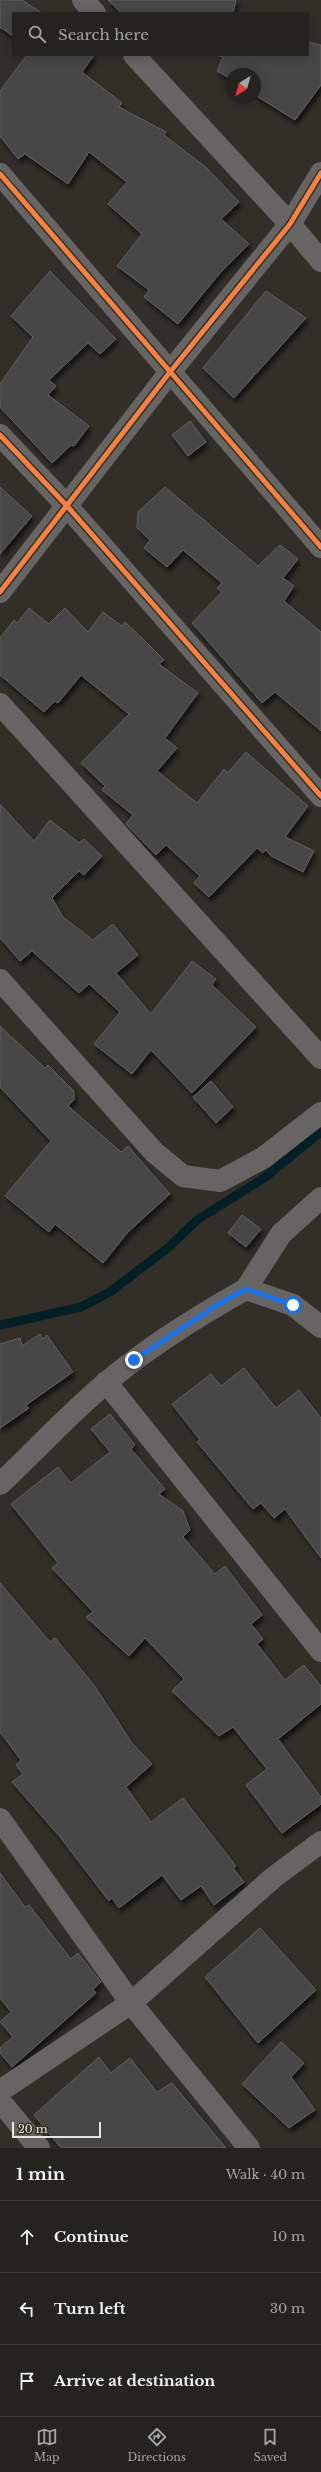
<!DOCTYPE html>
<html lang="en">
<head>
<meta charset="utf-8">
<style>
	:root { --surface:#25231e; --page:#2d2b27; --text:#f1f3f6; --muted:#a3a4a4; --line:#42403c; --accent:#a8a59e }
	body { margin:0; font-family:"Libre Baskerville",serif; background:var(--page); color:var(--text) }
	.compass { position:absolute; left:225px; top:68px; width:36px; height:36px; border-radius:50%; background:var(--surface); box-shadow:0 2px 10px #0003; rotate:217deg }
	.scale { position:absolute; left:12px; bottom:10px; width:89px; box-sizing:border-box; padding-left:4px; border:2px solid #e8e5dd; border-top:0; font-size:11px; line-height:14px; white-space:nowrap; color:#e8e5dd; -webkit-text-stroke:3px #353024; paint-order:stroke }
	.stop { position:absolute; width:12px; height:12px; margin:-9px; border:3px solid #1a73e8; border-radius:50%; background:#fff }
	.stop.end { background:#1a73e8; border-color:#fff; box-shadow:0 1px 4px #0008 }
	.list { margin:0; padding:0; list-style:none }
	h2 { display:flex; justify-content:space-between; align-items:center; height:52px; margin:0; padding:0 16px; font-size:17px }
	h2 small { font-size:13px; font-weight:400; color:var(--muted) }
	.list li { display:grid; grid-template-columns:26px 1fr auto; gap:12px; align-items:center; box-sizing:border-box; height:72px; padding:0 16px; border-top:1px solid var(--line) }
	.list b { display:block; font-size:15px; white-space:nowrap }
	.list em { font-size:13px; font-style:normal; color:var(--muted) }
	.icon { flex:none; width:22px; height:22px; fill:none; stroke:currentColor; stroke-width:2; stroke-linecap:round; stroke-linejoin:round }
	.map { position:relative; flex:none; width:321px; height:2148px; overflow:hidden }
	.search { position:absolute; background:var(--surface); box-shadow:0 2px 10px #0003; left:12px; right:12px; top:12px; height:44px; display:flex; align-items:center; gap:10px; box-sizing:border-box; padding:0 14px; border-radius:0px; color:var(--muted); font-size:15px }
	.sheet { height:268px; background:var(--surface) }
	nav { display:flex; justify-content:space-around; align-items:center; box-sizing:border-box; height:56px; border-top:1px solid var(--line); background:var(--surface); font-size:11px; color:var(--muted) }
	nav a { display:grid; justify-items:center; gap:2px }
	nav .on { color:var(--accent) }
	.map>svg:first-child { display:block }
</style>
</head>
<body>
<div class="map">
<svg width="321" height="2148" viewBox="0 0 321 2148">
	<defs>
		<filter id="shadow"><feDropShadow dx="2.5" dy="4.5" stdDeviation="2" flood-color="#0009"/></filter>
	</defs>
	<rect width="100%" height="100%" fill="#312f28"/>
	<g fill="none" stroke-linecap="round" stroke-linejoin="round">
		<!-- stream -->
		<path stroke="#041f25" stroke-width="9" d="M0,1325L81,1307L110,1292L169,1247L197,1220L264,1178L321,1132"/>
	</g>
	<!-- building -->
	<path fill="#474645" stroke="#616060" filter="url(#shadow)" d="M0,0H22L42,13H13V36L0,27Z
		M108,0H236L233,13H121Z
		M308,42L321,45V85L295,120L255,95V74H231V79L217,71L223,57L216,55H308Z
		M27,55H94L82,72L122,103L119,107L166,132L164,135L207,168L239,202L221,219L249,244L220,273L178,324L144,297L149,290L117,266L142,234L108,204L127,182L89,152L68,184L25,154L18,159L0,136V91Z
		M50,271L116,339L100,354L88,343L49,380L56,386L48,395L89,426L74,446L71,445L52,463L0,407V384L33,337L11,316Z
		M266,291L306,318L234,398L203,368Z
		M190,421L206,442L188,456L172,435Z
		M0,487L32,516L0,554Z
		M165,487L258,566L280,545L298,559L283,578L294,586L284,601L321,632V731L275,692L262,703L192,623L222,592L217,588L222,583L183,550L167,567L144,548L150,540L137,528L138,512Z
		M29,608L49,624L65,608L88,632L103,612L122,626L125,622L145,641L164,660L159,664L198,693L165,738L177,748L157,771L197,803L224,769L228,773L246,752L308,806L285,837L314,851L303,872L271,856L266,850L263,853L257,848L209,897L194,883L200,876L166,845L156,855L126,824L133,815L102,790L105,786L81,763L129,714L81,675L58,703L55,701L44,712L0,675V638L14,620L17,623Z
		M0,804L34,841L50,820L79,843L84,839L102,856L84,875L79,871L52,898L63,917L93,940L113,924L138,955L116,973L151,1014L192,961L216,979L212,985L256,1027L192,1093L151,1050L132,1074L94,1044L120,1012L89,984L79,993L32,951L20,961L0,938Z
		M0,1026L45,1068L48,1065L74,1091V1100L68,1106L121,1152L128,1146L170,1194L128,1232L103,1263L55,1224L49,1232L5,1196L51,1141L0,1087Z
		M211,1081L233,1107L216,1123L193,1097Z
		M242,1215L261,1229L246,1247L228,1233Z
		M40,1334L43,1339L47,1335L73,1372L26,1405L29,1408L0,1428V1344L20,1338L22,1346Z
		M244,1368L276,1408L299,1390L321,1418V1558L285,1509L274,1518L261,1503L253,1509L197,1442L200,1440L172,1404L211,1374L221,1386Z
		M110,1414L135,1445L131,1449L165,1489L159,1494L183,1511L190,1530L183,1537L215,1574L225,1566L262,1615L251,1624L263,1639L257,1644L285,1680L304,1665L321,1686V1704L278,1739L321,1797V1804L282,1833L246,1785L267,1769L233,1727L219,1736L172,1691L184,1679L145,1638L129,1656L86,1617L93,1612L52,1568L58,1563L11,1504L58,1467L71,1483L110,1452L91,1429Z
		M0,1583L50,1642L55,1638L94,1685L132,1743L152,1764L126,1787L151,1822L183,1798L236,1866L233,1868L244,1882L214,1905L201,1886L181,1900L162,1875L119,1908L112,1898L109,1901L60,1837L12,1782L23,1774L16,1765L21,1760L0,1732Z
		M0,1873L25,1907L29,1905L71,1959L78,1953L101,1982L93,1989L96,1993L12,2067L0,2053V2048L13,2037L0,2022L11,2012L0,1998Z
		M260,1928L316,1990L258,2043L205,1977Z
		M281,2042L304,2063L291,2077L315,2110L289,2128L242,2084Z
		M99,2057L111,2073L130,2058L157,2092L172,2083L226,2148H61L34,2115Z"/>
	<g fill="none" stroke-linecap="round" stroke-linejoin="round">
		<!-- minor -->
		<path stroke="#676564" stroke-width="22" d="M83,0L95,13
			M134,55L290,224L321,261
			M0,174L321,547
			M0,435L68,507L321,796
			M0,592L170,372L290,224L321,173
			M0,704L321,1058
			M0,980L154,1152L183,1176L220,1181L263,1158L321,1113
			M246,1289L281,1234L321,1198
			M106,1382L321,1651
			M0,1484C36,1450 70,1413 107,1382C149,1346 198,1316 246,1289L293,1305L321,1327
			M0,1819L131,2003L249,2148
			M0,2091L131,2003L274,1877L321,1842
			M0,2101L39,2148"/>
		<!-- cycleway casing -->
		<g stroke="#353024" stroke-width="8">
			<path id="cycleway" d="M0,174L321,547
				M0,435L68,507L321,796
				M0,592L170,372L290,224L321,173"/>
		</g>
		<!-- cycleway -->
		<use href="#cycleway" stroke="#f48246" stroke-width="5"/>
	</g>
	<g fill="none" stroke-linecap="round" stroke-linejoin="round">
		<!-- route -->
		<path stroke="#1a73e8" stroke-width="5" d="M134,1360L217,1305L246,1289L293,1305"/>
	</g>
</svg>
<svg class="compass" viewBox="-18 -18 36 36"><path d="M0-13l5 13h-10z" fill="#e53935"/><path d="M0 13l5-13h-10z" fill="#a3a4a4"/></svg>
<div class="scale">20 m</div>
<div class="stop" style="left:293px;top:1305px"></div>
<div class="stop end" style="left:134px;top:1360px"></div>
<div class="search"><svg class="icon" aria-label="search" viewBox="0 0 24 24"><circle cx="10" cy="10" r="6"/><path d="M15 15l6 6"/></svg>Search here</div>
</div>
<section class="sheet">
<h2>1 min<small>Walk · 40 m</small></h2>
<ul class="list">
<li><svg class="icon" aria-label="ahead" viewBox="0 0 24 24"><path d="M12 20V5M6 11l6-6 6 6"/></svg><div><b>Continue</b></div><em>10 m</em></li>
<li><svg class="icon" aria-label="left" viewBox="0 0 24 24"><path d="M17 20v-9H6M10 6l-5 5 5 5"/></svg><div><b>Turn left</b></div><em>30 m</em></li>
<li><svg class="icon" aria-label="arrive" viewBox="0 0 24 24"><path d="M6 21V4h12l-3 4 3 4H6"/></svg><div><b>Arrive at destination</b></div></li>
</ul>
</section>
<nav>
<a class="on"><svg class="icon" aria-label="map" viewBox="0 0 24 24"><path d="M3 6l6-2 6 2 6-2v14l-6 2-6-2-6 2zM9 4v14M15 6v14"/></svg>Map</a>
<a><svg class="icon" aria-label="directions" viewBox="0 0 24 24"><path d="M12 3l9 9-9 9-9-9zM9 14v-3h6M13 9l2 2-2 2"/></svg>Directions</a>
<a><svg class="icon" aria-label="saved" viewBox="0 0 24 24"><path d="M7 4h10v16l-5-4-5 4z"/></svg>Saved</a>
</nav>
</body>
</html>
